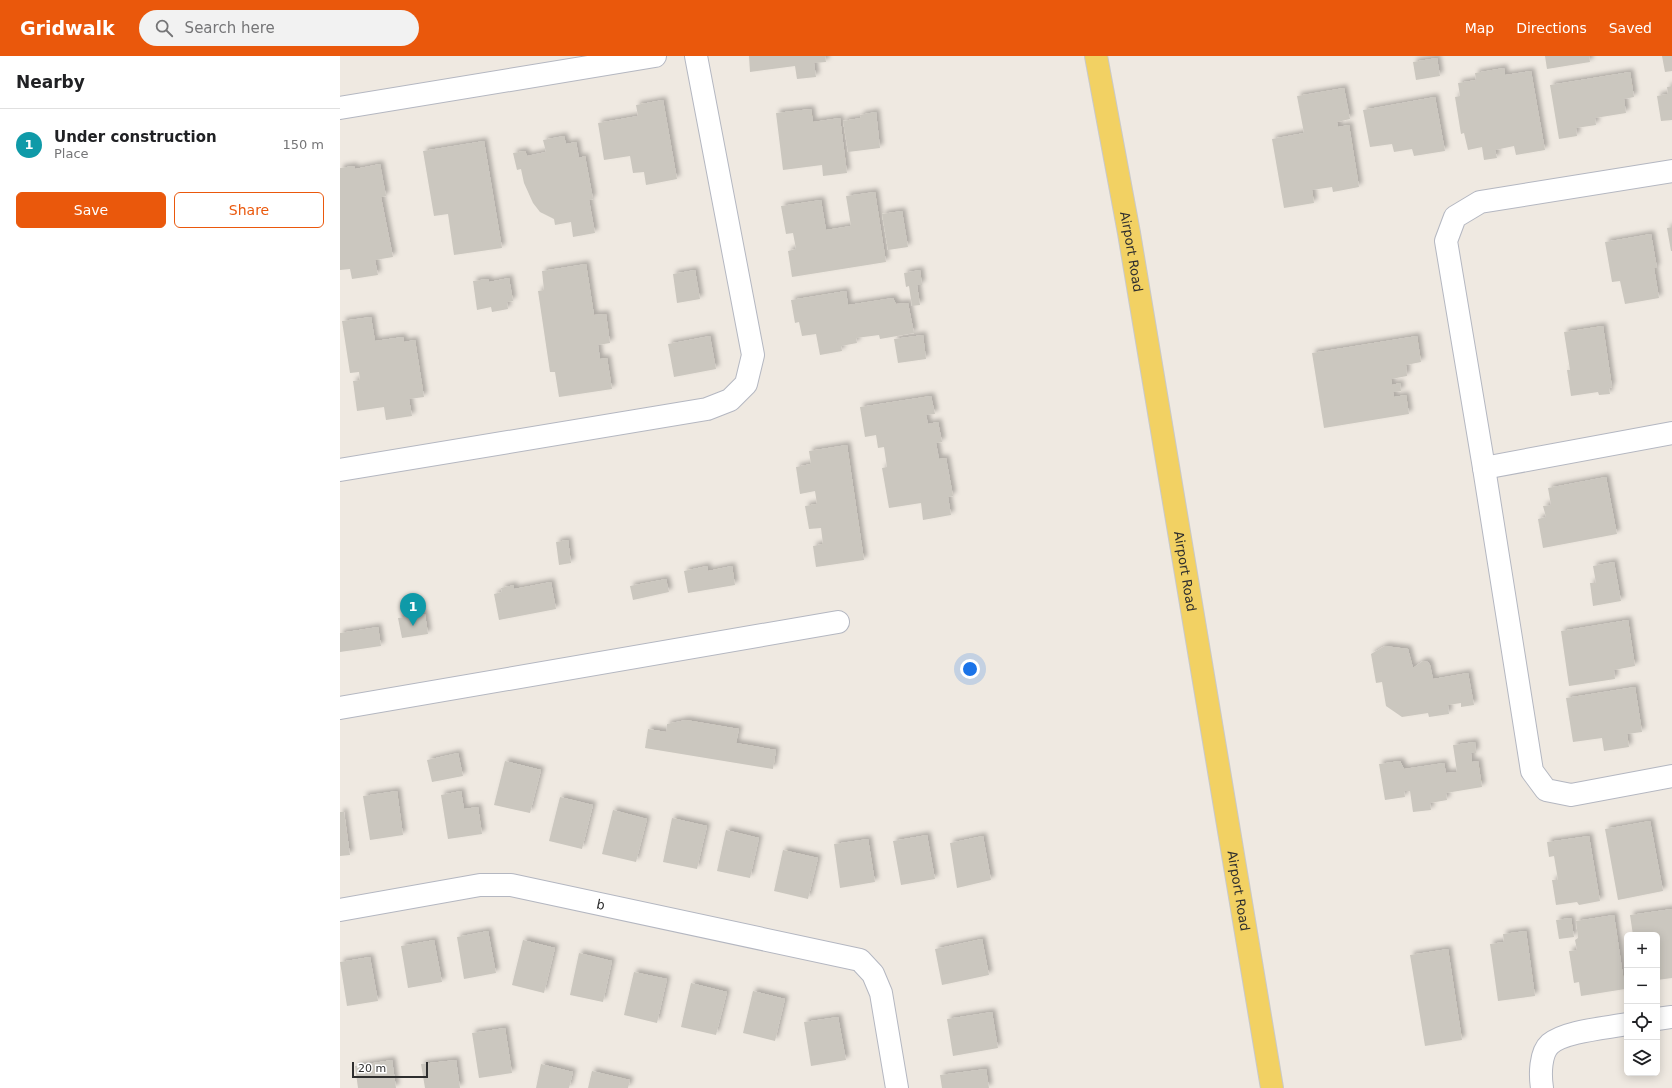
<!DOCTYPE html>
<html lang="en">
<head>
<meta charset="utf-8">
<style>
	:root { --surface:#fff; --page:#f2f2f2; --text:#202124; --muted:#757577; --line:#e0e0e0; --accent:#ea580c }
	body { margin:0; font-family:"DejaVu Sans",sans-serif; background:var(--page); color:var(--text) }
	.controls { position:absolute; right:12px; bottom:12px; display:grid; overflow:hidden; border-radius:6px; box-shadow:0 2px 10px #0003 }
	.controls button { width:36px; height:36px; display:grid; place-items:center; padding:0; border:0; border-bottom:1px solid var(--line); background:var(--surface); color:var(--text); font:20px sans-serif }
	.scale { position:absolute; left:12px; bottom:10px; width:76px; box-sizing:border-box; padding-left:4px; border:2px solid #2e2e2e; border-top:0; font-size:11px; line-height:14px; white-space:nowrap; color:#2e2e2e; -webkit-text-stroke:3px #fff; paint-order:stroke }
	.you { position:absolute; left:630px; top:613px; width:14px; height:14px; margin:-10px; border:3px solid #fff; border-radius:50%; background:#1a73e8; box-shadow:0 0 0 6px #1a73e833 }
	.badge { display:grid; place-items:center; width:26px; height:26px; border-radius:50%; background:var(--accent); color:#fff; font-size:13px; font-weight:700 }
	.pin { position:absolute; translate:-50% -33px; filter:drop-shadow(0 1px 2px #0008) }
	.pin::after { content:''; position:absolute; top:21px; width:14px; height:12px; background:inherit; clip-path:polygon(0 0,100% 0,50% 100%) }
	.list { margin:0; padding:0; list-style:none }
	h2 { display:flex; justify-content:space-between; align-items:center; height:52px; margin:0; padding:0 16px; font-size:17px }
	h2 small { font-size:13px; font-weight:400; color:var(--muted) }
	.list li { display:grid; grid-template-columns:26px 1fr auto; gap:12px; align-items:center; box-sizing:border-box; height:72px; padding:0 16px; border-top:1px solid var(--line) }
	.list b { display:block; font-size:15px; white-space:nowrap }
	.list p { margin:0; font-size:13px; white-space:nowrap; color:var(--muted) }
	.list em { font-size:13px; font-style:normal; color:var(--muted) }
	.actions { display:flex; gap:8px; padding:12px 16px }
	.actions a { flex:1; padding:9px 0; border:1px solid var(--accent); border-radius:6px; text-align:center; font-size:14px; color:var(--accent) }
	.actions .main { background:var(--accent); color:#fff }
	.icon { flex:none; width:22px; height:22px; fill:none; stroke:currentColor; stroke-width:2; stroke-linecap:round; stroke-linejoin:round }
	.map { position:relative; flex:none; width:1332px; height:1032px; overflow:hidden }
	header { display:flex; align-items:center; gap:24px; box-sizing:border-box; height:56px; padding:0 20px; background:var(--accent); color:#fff }
	header strong { font-size:19px }
	nav { display:flex; gap:22px; margin-inline-start:auto; font-size:14px }
	.search { width:280px; height:36px; background:var(--page); display:flex; align-items:center; gap:10px; box-sizing:border-box; padding:0 14px; border-radius:22px; color:var(--muted); font-size:15px }
	main { display:flex }
	aside { flex:1; background:var(--surface) }
	.map>svg:first-child { display:block }
</style>
</head>
<body>
<header>
<strong>Gridwalk</strong>
<div class="search"><svg class="icon" aria-label="search" viewBox="0 0 24 24"><circle cx="10" cy="10" r="6"/><path d="M15 15l6 6"/></svg>Search here</div>
<nav><a>Map</a><a>Directions</a><a>Saved</a></nav>
</header>
<main>
<aside>
<h2>Nearby<small></small></h2>
<ul class="list">
<li><span class="badge" style="background:#0f9aa8">1</span><div><b>Under construction</b><p>Place</p></div><em>150 m</em></li>
</ul>
<div class="actions"><a class="main">Save</a><a>Share</a></div>
</aside>
<div class="map">
<svg width="1332" height="1032" viewBox="0 0 1332 1032">
	<defs>
		<filter id="shadow"><feDropShadow dx="3.5" dy="-3.5" stdDeviation="2" flood-color="#0004"/></filter>
	</defs>
	<rect width="100%" height="100%" fill="#efe9e1"/>
	<!-- building -->
	<path fill="#cbc7bf" filter="url(#shadow)" d="M409,0H485L486,6L474,7L476,21L457,23L455,10L410,16Z
		M1205,0H1249L1250,6L1207,13Z
		M1322,0H1332V15L1325,16Z
		M1097,2L1100,20L1076,24L1073,6Z
		M1164,12L1165,19L1191,15L1205,94L1176,99L1174,90L1155,94L1157,102L1144,104L1142,91L1128,94L1124,77L1121,78L1115,41L1120,40L1118,27L1136,24L1135,17Z
		M1290,16L1294,41L1284,43L1286,57L1255,62L1256,69L1236,72L1237,80L1219,83L1210,29Z
		M1332,30V64L1321,65L1317,40L1328,38L1327,31Z
		M1004,32L1010,63L997,66L998,71L1009,69L1019,131L993,136L992,131L972,134L974,147L944,152L932,83L964,77L957,40Z
		M1095,41L1105,95L1074,100L1072,93L1054,96L1052,88L1030,91L1023,54Z
		M323,44L337,123L306,129L304,116L293,117L290,100L264,104L258,67L298,60L296,49Z
		M471,53L473,66L500,62L507,117L483,120L482,109L443,114L436,57Z
		M536,56L540,92L508,96L503,65L521,62L520,59Z
		M224,80L226,88L236,86L239,102L245,100L253,143L249,144L255,177L233,181L231,166L215,169L214,163L200,156L193,147L184,127L181,113L177,114L173,97L185,95L187,100L206,96L203,84Z
		M144,85L162,192L114,199L108,158L94,160L83,95Z
		M40,108L46,140L41,141L53,201L35,204L38,219L12,223L10,213L0,214V112L14,110L15,113Z
		M535,136L546,206L452,221L448,195L456,193L453,177L446,178L441,150L481,144L486,174L511,170L506,140Z
		M562,155L568,191L548,194L542,158Z
		M1332,171V195H1331L1327,172Z
		M1311,178L1317,212H1314L1319,242L1285,248L1280,225L1272,226L1265,186Z
		M246,208L254,259L266,258L270,287L258,289L260,303L267,302L272,333L219,341L215,316H210L198,235L204,234L202,215Z
		M355,214L360,243L337,247L333,218Z
		M580,214L582,229H577L580,249L572,250L569,230L566,231L564,217Z
		M169,222L173,245L167,246L168,253L152,256L151,251L137,254L133,225L148,223L149,226Z
		M506,235L508,249L553,242L556,248L568,247L574,277L540,283L539,279L516,282L517,287L501,290L502,295L480,299L476,278L462,280L459,266L455,267L451,244Z
		M31,261L35,285L63,281L64,286L75,284L84,341L69,343L72,360L46,364L44,351L17,355L13,325L20,324L19,316L10,317L2,265Z
		M1263,270L1272,331L1269,332L1270,338L1259,339L1258,336L1231,340L1227,314H1230L1224,276Z
		M583,279L586,303L558,307L554,283Z
		M370,280L376,313L334,321L328,288Z
		M1077,280L1081,306L1066,309L1067,320L1051,323L1052,329L1060,327L1061,335L1053,336L1054,341L1066,339L1069,358L984,372L972,297Z
		M591,340L595,358L586,359L588,368L598,366L602,386L596,387L599,403L606,402L613,440L608,441L611,459L583,464L581,447L549,452L542,412L547,411L544,391L538,392L536,379L525,381L520,351Z
		M507,389L524,504L476,511L473,490L483,488L481,472L469,473L465,450L477,448L475,435L460,438L456,411L471,408L469,395Z
		M1266,421L1277,478L1203,492L1198,463L1206,461L1203,450L1211,449L1208,432Z
		M228,484L231,507L219,509L216,486Z
		M1274,506L1281,545L1253,550L1250,527H1256L1253,510Z
		M367,510L368,515L392,510L395,529L348,537L344,515Z
		M326,523L329,536L293,544L290,530Z
		M211,526L216,553L159,564L154,538L162,536L161,532L174,529V533Z
		M85,558L88,578L62,582L58,562Z
		M1288,564L1295,610L1274,614L1275,623L1229,630L1221,575Z
		M38,571L41,590L0,596V577Z
		M1045,590L1068,593L1073,612L1083,605L1088,606L1090,609L1093,623L1128,617L1134,649L1121,651V647L1108,649L1109,658L1089,661L1088,657L1062,661L1046,650L1042,626L1036,627L1031,598Z
		M1295,631L1302,676L1287,678L1289,691L1264,695L1262,682L1233,686L1226,642Z
		M346,664L399,673L396,687L436,694L433,713L305,692L308,673L326,676L327,668Z
		M1135,686L1136,697H1131L1132,706L1138,705L1142,731L1106,737L1107,744L1090,747L1091,754L1073,756L1070,735H1064L1065,741L1045,744L1039,708L1060,705L1064,713L1104,707L1106,717L1117,716L1113,689Z
		M118,697L123,720L92,726L87,704Z
		M165,705L201,714L190,757L154,749Z
		M57,735L63,779L30,784L23,740Z
		M121,735L124,753L138,751L142,778L108,783L101,739Z
		M220,741L253,749L242,793L209,785Z
		M273,754L307,763L296,806L262,798Z
		M0,756H4L10,799L0,800Z
		M332,762L367,770L357,813L323,806Z
		M1310,765L1323,835L1278,844L1265,773Z
		M386,774L419,782L410,822L377,815Z
		M587,779L595,823L561,829L553,785Z
		M643,780L651,824L617,832L610,787Z
		M1249,780L1260,845L1239,849L1237,846L1216,849L1212,824H1218L1214,800L1209,801L1207,786Z
		M528,783L535,826L500,832L494,788Z
		M443,794L478,802L468,843L434,835Z
		M1332,853V922L1317,924V879H1293L1290,859Z
		M1274,859L1285,933L1241,940L1239,926L1234,927L1229,895L1237,894L1235,884L1238,882L1236,865Z
		M1231,862L1234,881L1219,883L1216,864Z
		M148,875L156,917L124,923L117,881Z
		M1186,875L1195,940L1158,945L1150,888L1164,886L1163,878Z
		M642,883L649,919L602,929L595,893Z
		M94,884L102,926L68,932L61,890Z
		M183,884L215,892L204,937L172,929Z
		M1108,893L1122,984L1085,990L1070,899Z
		M239,897L272,905L263,946L230,939Z
		M30,901L38,945L7,950L0,906Z
		M294,916L327,923L317,967L284,959Z
		M351,927L387,936L376,979L341,971Z
		M413,935L445,943L435,985L403,977Z
		M652,956L658,992L613,1000L607,963Z
		M498,961L506,1004L471,1010L464,966Z
		M165,972L172,1017L139,1022L132,977Z
		M52,1004L56,1032H18L15,1010Z
		M116,1004L120,1032H85L81,1008Z
		M201,1008L233,1016L229,1032H196Z
		M646,1013L649,1032H602L600,1019Z
		M252,1015L290,1024L288,1032H248Z"/>
	<g fill="none" stroke-linecap="round" stroke-linejoin="round">
		<!-- street casing -->
		<g stroke="#b4b7c1" stroke-width="24">
			<g id="street">
				<path d="M0,52L315,0"/>
				<path d="M1332,115L1140,146L1115,161L1106,185L1144,412L1192,715L1206,734L1231,739L1332,720"/>
				<path d="M1144,412L1332,377"/>
				<path d="M0,414L367,353L390,344L406,328L413,299L356,0"/>
				<path d="M0,652L498,566"/>
				<path id="s1" d="M0,854L140,829H171L520,904L533,918L541,937L557,1032"/>
				<path d="M1317,963L1332,961"/>
				<path d="M1202,1032C1200,1019 1200,997 1210,988C1225,975 1267,972 1287,968"/>
			</g>
		</g>
		<!-- primary casing -->
		<g stroke="#c9c9c9" stroke-width="24">
			<g id="primary">
				<path id="s2" d="M756,0L789,177L932,1032"/>
			</g>
		</g>
		<!-- street -->
		<use href="#street" stroke="#fff" stroke-width="22"/>
		<!-- primary -->
		<use href="#primary" stroke="#f2d163" stroke-width="22"/>
	</g>
	<g text-anchor="middle" dominant-baseline="central" stroke-width="3.5" stroke-linejoin="round" paint-order="stroke">
		<!-- street labels -->
		<g font-size="13" fill="#2e2e2e" stroke="#fff">
			<text stroke="none"><textPath href="#s2" startOffset="199">Airport Road</textPath></text>
			<text stroke="none"><textPath href="#s2" startOffset="523">Airport Road</textPath></text>
			<text stroke="none"><textPath href="#s2" startOffset="847">Airport Road</textPath></text>
			<text stroke="none"><textPath href="#s1" startOffset="265">b</textPath></text>
		</g>
	</g>
</svg>
<div class="controls">
<button>+</button>
<button>−</button>
<button><svg class="icon" aria-label="locate" viewBox="0 0 24 24"><circle cx="12" cy="12" r="6"/><path d="M12 2v4M12 18v4M2 12h4M18 12h4"/></svg></button>
<button><svg class="icon" aria-label="layers" viewBox="0 0 24 24"><path d="M12 4l9 5-9 5-9-5zM3 14l9 5 9-5"/></svg></button>
</div>
<div class="scale">20 m</div>
<div class="you"></div>
<div class="pin badge" style="left:73px;top:570px;background:#0f9aa8">1</div>
</div>
</main>
</body>
</html>
